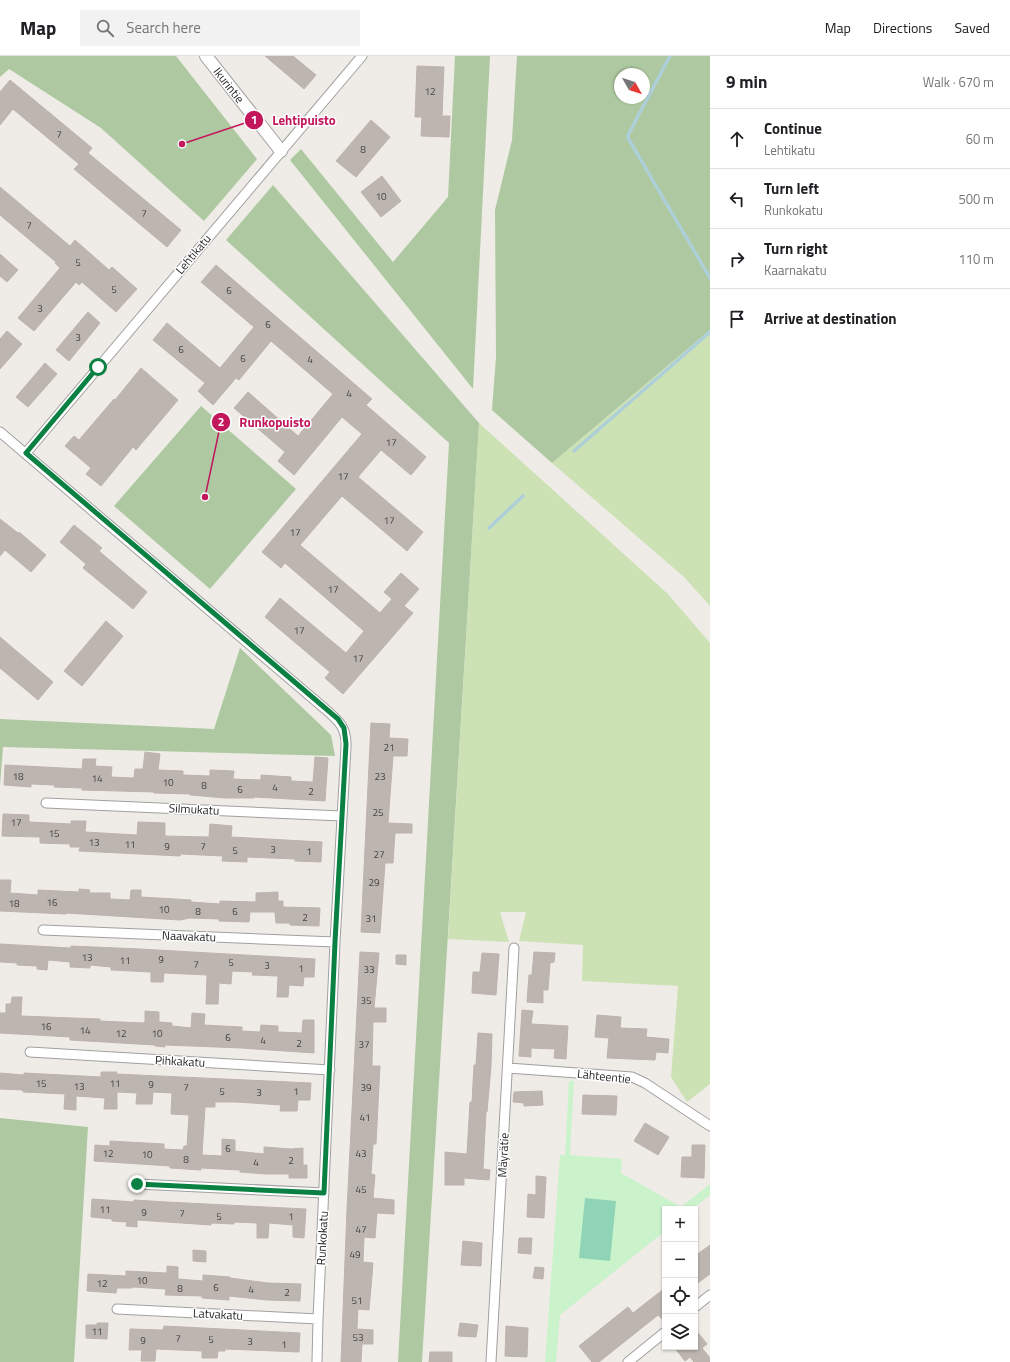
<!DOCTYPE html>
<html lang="en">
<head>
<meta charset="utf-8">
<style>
	:root { --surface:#fff; --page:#f2f2f2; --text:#202124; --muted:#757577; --line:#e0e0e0 }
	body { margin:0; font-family:"Titillium Web",sans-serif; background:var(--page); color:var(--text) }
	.controls { position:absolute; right:12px; bottom:12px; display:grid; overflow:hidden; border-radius:0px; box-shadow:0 1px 3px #0004 }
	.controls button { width:36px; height:36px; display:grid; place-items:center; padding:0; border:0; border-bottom:1px solid var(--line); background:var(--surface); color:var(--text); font:20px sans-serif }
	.compass { position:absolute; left:614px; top:12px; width:36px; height:36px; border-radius:50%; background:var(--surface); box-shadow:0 1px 3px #0004; rotate:129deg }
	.stop { position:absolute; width:12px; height:12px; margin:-9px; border:3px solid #0b8043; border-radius:50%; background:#fff }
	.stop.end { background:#0b8043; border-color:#fff; box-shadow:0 1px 4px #0008 }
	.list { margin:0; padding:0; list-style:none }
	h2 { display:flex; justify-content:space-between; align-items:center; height:52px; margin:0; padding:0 16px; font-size:17px }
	h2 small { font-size:13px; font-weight:400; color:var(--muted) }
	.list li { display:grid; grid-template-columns:26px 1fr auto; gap:12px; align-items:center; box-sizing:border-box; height:60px; padding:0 16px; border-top:1px solid var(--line) }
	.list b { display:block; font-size:15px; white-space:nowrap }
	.list p { margin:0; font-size:13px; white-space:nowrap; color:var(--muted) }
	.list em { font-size:13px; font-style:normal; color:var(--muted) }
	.icon { flex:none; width:22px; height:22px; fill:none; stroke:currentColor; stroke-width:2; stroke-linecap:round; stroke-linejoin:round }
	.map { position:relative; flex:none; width:710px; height:1306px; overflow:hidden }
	header { display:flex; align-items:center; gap:24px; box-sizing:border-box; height:56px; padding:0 20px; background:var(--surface); border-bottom:1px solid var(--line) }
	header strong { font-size:19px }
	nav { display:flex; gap:22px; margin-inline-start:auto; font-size:14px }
	.search { width:280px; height:36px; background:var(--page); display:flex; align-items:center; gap:10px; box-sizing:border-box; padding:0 14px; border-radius:0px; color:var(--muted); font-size:15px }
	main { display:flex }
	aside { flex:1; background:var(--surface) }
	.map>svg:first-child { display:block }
</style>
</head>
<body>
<header>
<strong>Map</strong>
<div class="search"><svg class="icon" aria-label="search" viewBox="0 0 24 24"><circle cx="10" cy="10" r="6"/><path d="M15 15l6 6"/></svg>Search here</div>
<nav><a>Map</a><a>Directions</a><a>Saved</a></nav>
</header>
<main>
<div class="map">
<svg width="710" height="1306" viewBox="0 0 710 1306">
	<rect width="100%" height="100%" fill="#efece7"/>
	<!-- grass -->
	<path fill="#cde2b4" d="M710,274V550L684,521L552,407Z
		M479,367L668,538L710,587V1028L687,1046L671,1021L678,930L582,925L583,889L519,885L526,856H500L509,886L448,883Z"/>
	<!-- forest -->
	<path fill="#aec9a1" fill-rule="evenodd" d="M0,0H176L257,103L204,165L101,72L9,13L0,21Z
		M455,0H490L473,333L290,104L301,93L393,206L448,141Z
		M517,0H710V274L552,407L492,354L496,301L495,154L512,84ZM620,18H644V42H620Z
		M273,129L479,367L422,1306H398L449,387L226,184Z
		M201,350L296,433L210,533L114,450Z
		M240,592L331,679L335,700L3,691L0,730V663L214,673Z
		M0,1062L88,1071L74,1306H0Z"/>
	<!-- park -->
	<path fill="#caf3cb" d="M569,1025H574L570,1099L622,1103L621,1117L681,1151L710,1128V1139L692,1153H665V1175L560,1259L556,1306H545L560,1099H565Z"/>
	<!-- pitch -->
	<path fill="#8fd4b6" d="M585,1142L616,1145L610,1205L579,1202Z"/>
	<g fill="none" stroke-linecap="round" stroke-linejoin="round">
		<!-- stream -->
		<path stroke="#adcfd7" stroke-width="3.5" d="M670,0L628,79V82L710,222
			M574,395L710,276
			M489,472L523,440"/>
	</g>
	<!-- building -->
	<path fill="#bcb5b0" stroke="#bfb3ab" d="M265,0H293L316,19L304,33Z
		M417,10L444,11L442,60H450L449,81L421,80L422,61H415Z
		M10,24L92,92L88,97L181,174L167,191L74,113L79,108L13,53L0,69V36Z
		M371,64L390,81L356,121L336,105Z
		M382,120L401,145L381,161L361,136Z
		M0,131L70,190L75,184L109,214L112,211L137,233L116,256L82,226L79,229L76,226L34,275L18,262L60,212L55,207L56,206L0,159Z
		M0,198L18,214L7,226L0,220Z
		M216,209L372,343L366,349L426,401L411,419L381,394L358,421L423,476L407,495L342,440L300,489L380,557L392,543L384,536L401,517L419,533L404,550L413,557L343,638L325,622L330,616L265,561L280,542L346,597L364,575L285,507L281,512L262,496L362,378L342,361L294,419L278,405L285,396L234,352L248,336L298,380L333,338L271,285L239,324L236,322L213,349L198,335L205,327L153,284L167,267L220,312L254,271L201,226Z
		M88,256L100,267L69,305L56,294Z
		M7,275L22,288L0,313V283Z
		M45,307L57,318L28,351L16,341Z
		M141,312L178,344L136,394L133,391L101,430L86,418L91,412L65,390L74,380L79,384L114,343L115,344Z
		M0,463L18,477L19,476L46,499L31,516L5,494L0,500Z
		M74,469L102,492L99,495L147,536L133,553L83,512L86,508L60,486Z
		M106,565L123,580L82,630L64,615Z
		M0,581L53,626L38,644L0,612Z
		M371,667L390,668L389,682L408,683L407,700H393L388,767L412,768V777H395L393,807H385L380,877L361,876Z
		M145,696L160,698L158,714L183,715V719L210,720V714L234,715L233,723L261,724V719L291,721V725L313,726L315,701L328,702L325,745L254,741V742H225L190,739V738L154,737V736L82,734V732L54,731L55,729L31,728V731L4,729L5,709L82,713L83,703H96L95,710L112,711L111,721L134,722L135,713H143Z
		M3,758L29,759V766L71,768V765H86L85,776L137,779L138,766L165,767V780L209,781L210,768L232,770L231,781L322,786L321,806L295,805V803L247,801V806L222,805L223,800L181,798L180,800L79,795L80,791H70V788L40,787V781L2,780Z
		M0,824H11L10,837L38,839V834L79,836V833L90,834L89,837H110V843L130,844L131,834H141V841L191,844V846L220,848V845L256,846V837L278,836V845H283V851L320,852L319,870L290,869V867H276L275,856H250L249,866L219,865V863L190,862L180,864L66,857V858L0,855Z
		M0,888L71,892V890L140,893L315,903L314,921H304L303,930L289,929L288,941H277L278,920L252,919L253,916L232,915L231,928L219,927L218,948H206L207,919L164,917L163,926H151V916L111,914V911L90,909V912L70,911V906L48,904L47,914L37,913V910L17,909V907L0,906Z
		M360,896L379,897L374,952H386V966H373L372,1010H380L376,1088H373L371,1118L375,1119L373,1142L394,1144V1158L377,1157L375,1182L364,1181L363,1206L373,1207L372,1220L369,1254L358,1253L357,1273L373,1274V1288H362L361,1306H341L347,1153Z
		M534,896L555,897L554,906L550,907L548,934H543V947L527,946L529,919H532Z
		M482,897L499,898L496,939L472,937L473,916H480Z
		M396,899H406V909L396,908Z
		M12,941H22L21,960L100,963V965L143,967L145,966V955L159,956V966L172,967V970L191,972L192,957L205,958L204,969L242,971V975L260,976L261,969L278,970V976L302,977L303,964H314V997L241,992L165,989V991L155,990V989L70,984V981L0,977V957H6V948H11Z
		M522,954L533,955L531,968L568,970L566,1003L554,1002L555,993L531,992V1001L519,1000Z
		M597,959L621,961L620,972L647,973L646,981L669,983L668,997L656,996L655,1004L607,1002L609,982L595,981Z
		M478,977L492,978L491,1010L487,1056H486L483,1113L490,1114L489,1124L464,1122V1129H445V1096L467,1098L470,1046H472L474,1009H476Z
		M101,1016H117L116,1018L311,1027L310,1044H298L297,1055H280L281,1049L236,1046H215V1051H205L202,1099L222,1100V1083L235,1084V1095L264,1098V1091L291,1093L303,1092V1109H307V1122H289V1118H266L240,1116V1114L201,1112V1114L170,1112V1110L94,1105L95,1089L110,1090V1085L164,1088V1093L183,1094L184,1090H187L189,1059L171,1058L172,1037L153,1036L152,1048H136L137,1037L117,1036V1053H104L105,1042L76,1040V1054L64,1053L65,1038L23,1036V1034L0,1033V1017L24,1019V1017L101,1021Z
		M542,1035L543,1049L524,1050V1047L513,1046L514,1036Z
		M583,1039L617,1040L616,1059L582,1058Z
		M645,1067L669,1081L658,1099L634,1085Z
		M692,1089H705L704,1122L681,1121L682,1101H692Z
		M536,1120L546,1121L544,1162L527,1161L528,1138L536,1139Z
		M92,1143L134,1146V1144L167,1146L306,1153L304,1182L293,1181V1169L269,1167L268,1182H257V1167L234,1166V1168L211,1167V1169L137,1164V1171L126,1170L127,1166L112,1165V1163L91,1161Z
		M519,1182H532L531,1198L518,1197Z
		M463,1185L482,1187L481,1210L461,1209Z
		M710,1189V1218L695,1229V1200Z
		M193,1194L206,1195V1206L193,1205Z
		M167,1210L178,1211V1223L203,1225V1219L230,1221V1222L268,1227L301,1228L300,1245L267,1244L229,1240V1244L202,1242V1240L165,1239L166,1233L133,1231L132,1232H117L116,1237L87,1235L88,1218L126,1220V1215L167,1217Z
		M535,1211L544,1212L543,1223L533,1222Z
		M665,1232V1266L658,1259L599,1306H592L579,1290L628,1251L633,1257Z
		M97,1267H108L107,1283L86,1282V1269H97Z
		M460,1267L478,1269L476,1281L458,1280Z
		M164,1270L300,1277L299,1296L225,1293V1295H218L217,1302H202V1295L156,1293L155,1305H141L142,1294H129L130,1273L163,1274Z
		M506,1270L528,1272L527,1301L505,1300Z
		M695,1273L707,1288L702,1292L710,1302V1306H694L690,1301L685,1305L674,1291H695Z
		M430,1296H452V1306H429Z"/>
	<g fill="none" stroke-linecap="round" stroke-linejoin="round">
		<!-- minor casing -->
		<g stroke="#a0a0a0" stroke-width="11">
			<path id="minor" d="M0,376L324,652C338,664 347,671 346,691L335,886L318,1263L317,1306
				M26,397L362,0
				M46,747L342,760
				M43,874L335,886
				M30,996L330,1014
				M508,1012L632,1021L645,1027L710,1070
				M137,1128L324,1137
				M695,1251L710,1239
				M117,1253L318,1263
				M491,1306L514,892
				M628,1306L665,1276"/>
		</g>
		<!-- tertiary casing -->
		<g stroke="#a0a0a0" stroke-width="14">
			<path id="tertiary" d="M206,0L281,95"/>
		</g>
		<!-- minor -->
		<use href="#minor" stroke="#fff" stroke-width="9"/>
		<!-- tertiary -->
		<use href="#tertiary" stroke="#fff" stroke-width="12"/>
	</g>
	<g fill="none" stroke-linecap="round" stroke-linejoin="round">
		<!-- route -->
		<path stroke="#0b8043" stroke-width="5" d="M98,311L26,397L338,663L344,672L346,688L335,886L324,1137L137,1128"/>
	</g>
	<g text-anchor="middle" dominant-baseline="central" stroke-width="3" stroke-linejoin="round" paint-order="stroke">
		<!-- number labels -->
		<g font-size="10" fill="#464443">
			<text x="430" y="35">12</text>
			<text x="59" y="78">7</text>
			<text x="363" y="93">8</text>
			<text x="381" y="140">10</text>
			<text x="144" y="157">7</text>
			<text x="29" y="169">7</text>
			<text x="78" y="206">5</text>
			<text x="114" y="233">5</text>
			<text x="229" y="234">6</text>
			<text x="40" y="252">3</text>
			<text x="268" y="268">6</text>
			<text x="78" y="281">3</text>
			<text x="181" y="293">6</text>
			<text x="243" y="302">6</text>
			<text x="310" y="303">4</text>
			<text x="349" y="337">4</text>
			<text x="391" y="386">17</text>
			<text x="343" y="420">17</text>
			<text x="389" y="464">17</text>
			<text x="295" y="476">17</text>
			<text x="333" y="533">17</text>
			<text x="299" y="574">17</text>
			<text x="358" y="602">17</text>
			<text x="389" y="691">21</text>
			<text x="18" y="720">18</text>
			<text x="380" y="720">23</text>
			<text x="97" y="722">14</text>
			<text x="168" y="726">10</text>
			<text x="204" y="729">8</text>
			<text x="275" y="731">4</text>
			<text x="240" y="733">6</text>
			<text x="311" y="735">2</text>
			<text x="378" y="756">25</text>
			<text x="16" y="766">17</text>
			<text x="54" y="777">15</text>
			<text x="94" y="786">13</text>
			<text x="130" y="788">11</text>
			<text x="167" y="790">9</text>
			<text x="203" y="790">7</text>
			<text x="273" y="793">3</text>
			<text x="235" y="794">5</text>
			<text x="309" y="795">1</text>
			<text x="379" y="798">27</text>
			<text x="374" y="826">29</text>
			<text x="52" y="846">16</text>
			<text x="14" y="847">18</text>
			<text x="164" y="853">10</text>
			<text x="198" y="855">8</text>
			<text x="235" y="855">6</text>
			<text x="305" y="861">2</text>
			<text x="371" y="862">31</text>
			<text x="87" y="901">13</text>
			<text x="161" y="903">9</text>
			<text x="125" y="904">11</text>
			<text x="231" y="906">5</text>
			<text x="196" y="908">7</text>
			<text x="267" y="909">3</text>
			<text x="301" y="912">1</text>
			<text x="369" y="913">33</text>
			<text x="366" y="944">35</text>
			<text x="46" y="970">16</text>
			<text x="85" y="974">14</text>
			<text x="121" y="977">12</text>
			<text x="157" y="977">10</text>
			<text x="228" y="981">6</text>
			<text x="263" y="984">4</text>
			<text x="299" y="987">2</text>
			<text x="364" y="988">37</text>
			<text x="41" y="1027">15</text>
			<text x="115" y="1027">11</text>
			<text x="151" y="1028">9</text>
			<text x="79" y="1030">13</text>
			<text x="186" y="1031">7</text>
			<text x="366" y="1031">39</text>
			<text x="222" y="1035">5</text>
			<text x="296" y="1035">1</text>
			<text x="259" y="1036">3</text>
			<text x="365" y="1061">41</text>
			<text x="228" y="1092">6</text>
			<text x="108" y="1097">12</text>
			<text x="361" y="1097">43</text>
			<text x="147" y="1098">10</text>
			<text x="186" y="1103">8</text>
			<text x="291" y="1104">2</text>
			<text x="256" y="1106">4</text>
			<text x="361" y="1133">45</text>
			<text x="105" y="1153">11</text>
			<text x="144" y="1156">9</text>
			<text x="182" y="1157">7</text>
			<text x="219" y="1160">5</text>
			<text x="291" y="1160">1</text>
			<text x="361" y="1173">47</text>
			<text x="355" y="1198">49</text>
			<text x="142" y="1224">10</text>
			<text x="102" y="1227">12</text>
			<text x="216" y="1231">6</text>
			<text x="180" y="1232">8</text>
			<text x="251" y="1233">4</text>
			<text x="287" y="1236">2</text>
			<text x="357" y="1244">51</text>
			<text x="97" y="1275">11</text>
			<text x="358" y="1281">53</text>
			<text x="178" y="1282">7</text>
			<text x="211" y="1283">5</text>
			<text x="143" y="1284">9</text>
			<text x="250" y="1285">3</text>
			<text x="284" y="1288">1</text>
		</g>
		<!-- street labels -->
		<g font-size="12" fill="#1f1f1f" stroke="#fff">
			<text transform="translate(229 29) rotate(52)">Ikurintie</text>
			<text transform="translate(193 198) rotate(-50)">Lehtikatu</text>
			<text transform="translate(194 753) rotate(3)">Silmukatu</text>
			<text transform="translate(189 880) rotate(2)">Naavakatu</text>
			<text transform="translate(180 1005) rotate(3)">Pihkakatu</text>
			<text transform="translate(604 1020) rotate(6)">Lähteentie</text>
			<text transform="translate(503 1099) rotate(-87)">Mäyrätie</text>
			<text transform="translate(322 1182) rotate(-87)">Runkokatu</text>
			<text transform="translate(218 1258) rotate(3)">Latvakatu</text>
		</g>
	</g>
	<!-- callouts -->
	<path fill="none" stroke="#c2185b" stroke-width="1.5" d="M182 88L254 64M205 441L221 366"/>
	<g fill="#c2185b" stroke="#fff" stroke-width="1.5">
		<circle cx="182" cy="88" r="4"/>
		<circle cx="205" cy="441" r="4"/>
		<circle cx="254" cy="64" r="10"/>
		<circle cx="221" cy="366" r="10"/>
	</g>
	<g font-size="12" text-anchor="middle" font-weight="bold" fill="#fff">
		<text x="254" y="68">1</text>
		<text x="221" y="370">2</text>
	</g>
	<g font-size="13" text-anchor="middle" font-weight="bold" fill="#c2185b" stroke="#fff" stroke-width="3" stroke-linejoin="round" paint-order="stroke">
		<text x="304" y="69">Lehtipuisto</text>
		<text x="275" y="371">Runkopuisto</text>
	</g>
</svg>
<div class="controls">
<button>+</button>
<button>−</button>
<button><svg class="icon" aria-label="locate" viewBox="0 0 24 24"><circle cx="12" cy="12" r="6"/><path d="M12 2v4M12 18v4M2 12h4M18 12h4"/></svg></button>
<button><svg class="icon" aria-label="layers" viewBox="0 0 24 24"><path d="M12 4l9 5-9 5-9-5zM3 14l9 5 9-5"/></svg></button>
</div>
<svg class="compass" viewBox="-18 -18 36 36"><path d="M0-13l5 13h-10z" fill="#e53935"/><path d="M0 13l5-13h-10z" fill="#757577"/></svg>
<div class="stop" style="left:98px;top:311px"></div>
<div class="stop end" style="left:137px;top:1128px"></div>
</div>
<aside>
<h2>9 min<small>Walk · 670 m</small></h2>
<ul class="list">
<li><svg class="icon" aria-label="ahead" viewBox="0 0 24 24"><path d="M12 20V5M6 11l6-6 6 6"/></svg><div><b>Continue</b><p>Lehtikatu</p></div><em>60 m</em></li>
<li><svg class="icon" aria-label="left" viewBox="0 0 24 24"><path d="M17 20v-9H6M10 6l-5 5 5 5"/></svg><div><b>Turn left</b><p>Runkokatu</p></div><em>500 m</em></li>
<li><svg class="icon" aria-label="right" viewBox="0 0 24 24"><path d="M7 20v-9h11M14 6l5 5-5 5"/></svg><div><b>Turn right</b><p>Kaarnakatu</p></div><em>110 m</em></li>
<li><svg class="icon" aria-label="arrive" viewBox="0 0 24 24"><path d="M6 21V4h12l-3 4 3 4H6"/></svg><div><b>Arrive at destination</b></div></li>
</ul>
</aside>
</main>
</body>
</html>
